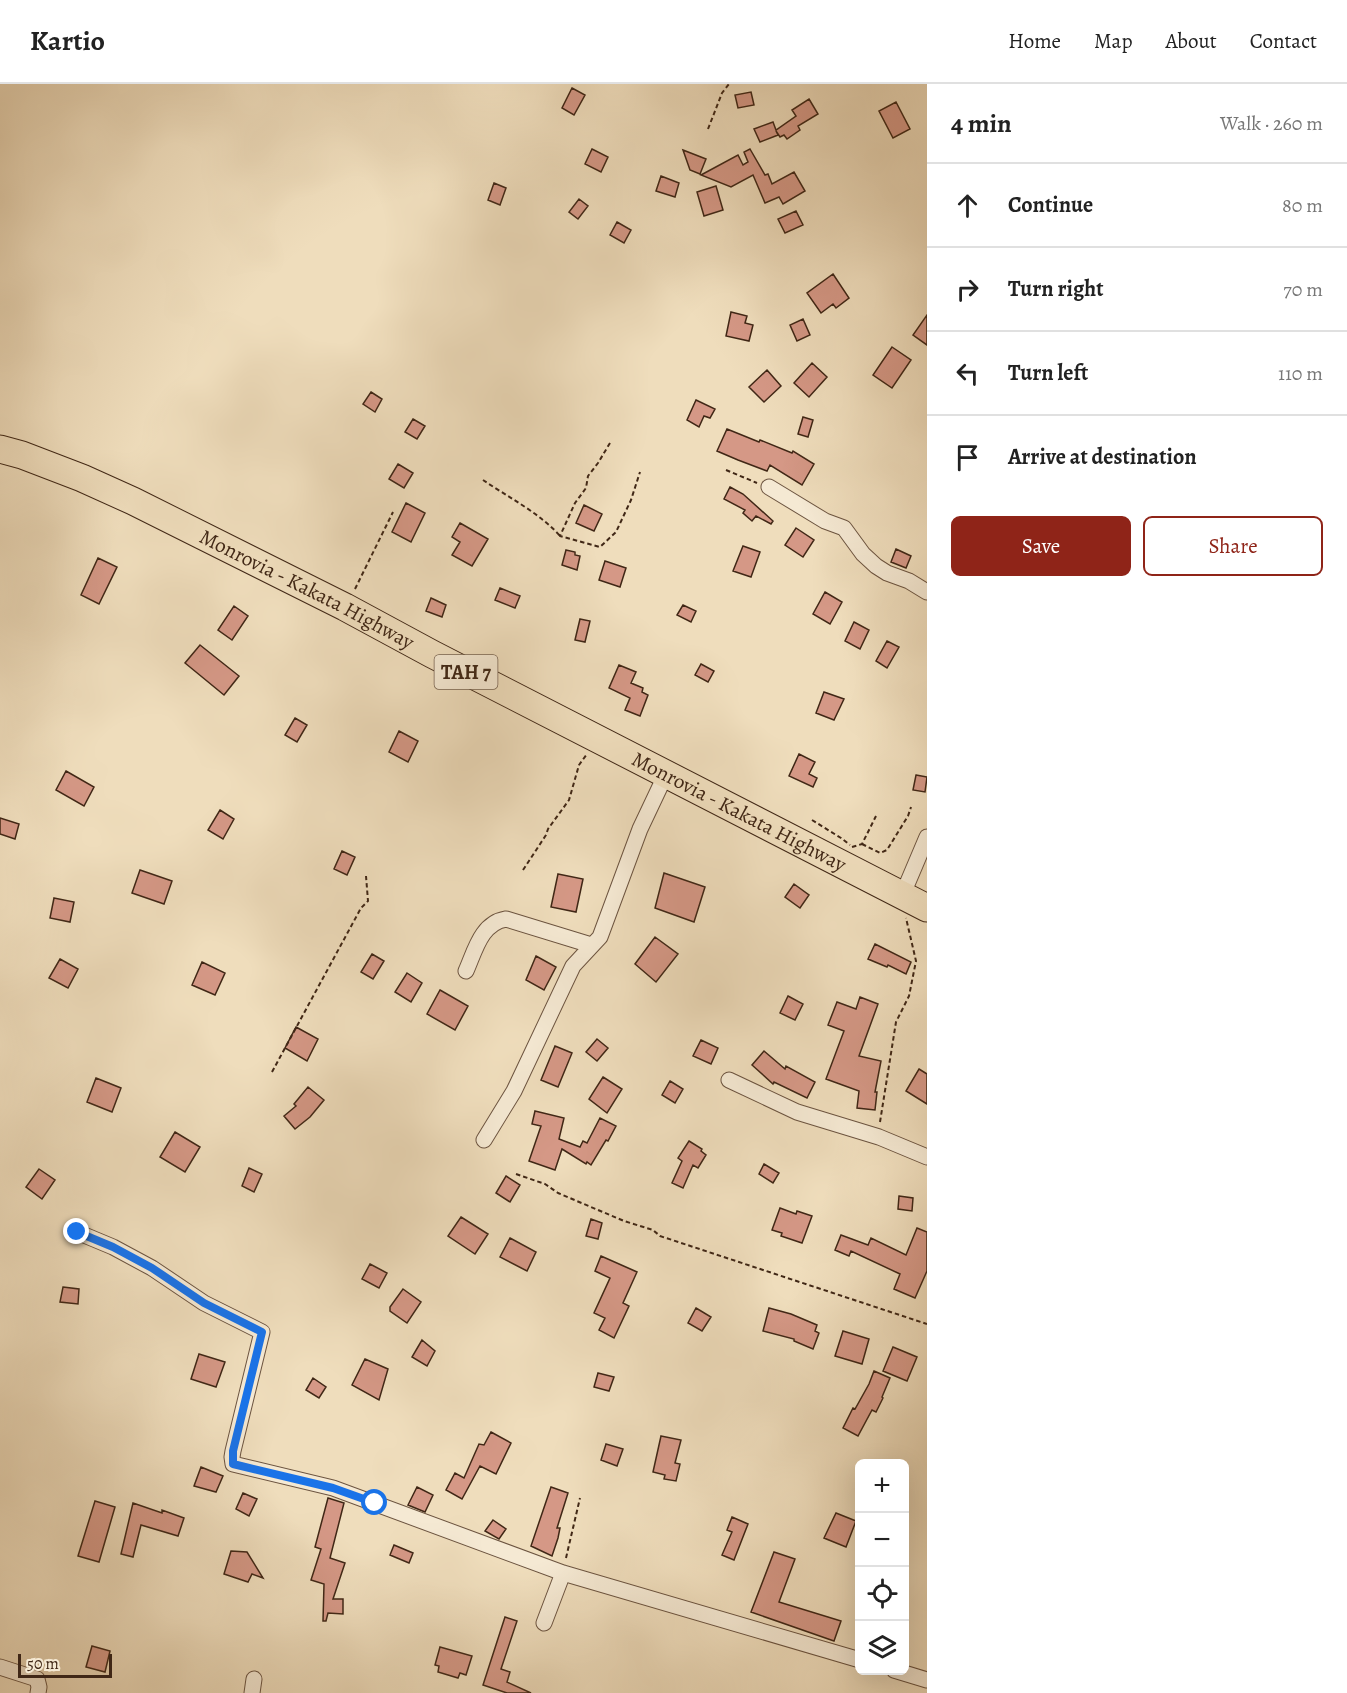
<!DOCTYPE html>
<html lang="en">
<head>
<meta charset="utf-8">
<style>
	:root { --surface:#fff; --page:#f2f2f2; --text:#222; --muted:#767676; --line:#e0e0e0; --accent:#8f2418 }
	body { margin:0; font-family:Alegreya,serif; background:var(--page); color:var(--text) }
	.controls { position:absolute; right:18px; bottom:18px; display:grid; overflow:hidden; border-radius:9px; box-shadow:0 6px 24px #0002 }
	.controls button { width:54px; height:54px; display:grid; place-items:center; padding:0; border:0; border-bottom:2px solid var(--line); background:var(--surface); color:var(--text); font:30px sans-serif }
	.scale { position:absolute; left:18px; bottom:15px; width:94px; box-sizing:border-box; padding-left:6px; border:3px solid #402716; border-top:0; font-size:16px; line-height:21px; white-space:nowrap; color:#402716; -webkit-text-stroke:4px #f5e9d3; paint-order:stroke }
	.stop { position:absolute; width:18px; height:18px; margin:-14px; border:4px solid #1a73e8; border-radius:50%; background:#fff }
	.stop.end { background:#1a73e8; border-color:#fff; box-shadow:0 2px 6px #0008 }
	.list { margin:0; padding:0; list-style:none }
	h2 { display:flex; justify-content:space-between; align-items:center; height:78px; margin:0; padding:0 24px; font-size:26px }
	h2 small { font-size:20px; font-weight:400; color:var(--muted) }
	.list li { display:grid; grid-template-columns:39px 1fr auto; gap:18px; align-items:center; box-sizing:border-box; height:84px; padding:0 24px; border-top:2px solid var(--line) }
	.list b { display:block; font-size:22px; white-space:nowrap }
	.list em { font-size:20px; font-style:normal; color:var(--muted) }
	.actions { display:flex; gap:12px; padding:18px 24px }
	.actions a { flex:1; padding:14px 0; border:2px solid var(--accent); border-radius:9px; text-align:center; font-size:21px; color:var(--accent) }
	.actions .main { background:var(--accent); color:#fff }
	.icon { flex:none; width:33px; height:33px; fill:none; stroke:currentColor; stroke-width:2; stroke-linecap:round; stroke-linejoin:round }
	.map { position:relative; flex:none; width:927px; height:1609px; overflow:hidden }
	header { display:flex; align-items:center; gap:36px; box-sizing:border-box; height:84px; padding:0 30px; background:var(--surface); border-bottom:2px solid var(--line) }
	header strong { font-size:28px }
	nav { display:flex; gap:33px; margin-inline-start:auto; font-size:21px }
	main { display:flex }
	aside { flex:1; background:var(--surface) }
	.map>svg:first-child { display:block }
</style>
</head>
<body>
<header>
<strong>Kartio</strong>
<nav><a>Home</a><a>Map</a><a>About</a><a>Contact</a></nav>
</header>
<main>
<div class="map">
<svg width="927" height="1609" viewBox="0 0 927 1609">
	<rect width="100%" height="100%" fill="#efddbc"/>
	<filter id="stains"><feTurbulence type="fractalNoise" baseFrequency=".00333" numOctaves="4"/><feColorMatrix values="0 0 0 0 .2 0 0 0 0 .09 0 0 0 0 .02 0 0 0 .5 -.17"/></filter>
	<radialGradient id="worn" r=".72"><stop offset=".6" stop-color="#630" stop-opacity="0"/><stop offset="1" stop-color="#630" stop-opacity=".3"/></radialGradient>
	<!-- building -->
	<path fill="#d59886" stroke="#402716" stroke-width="1.5" d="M572,4L585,11L574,31L562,24Z
		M751,8L754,21L738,24L735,11Z
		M809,15L818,30L798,42L800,46L787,55L784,51L780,53L776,47L778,51L760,58L754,45L773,38L776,46L796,32L792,26Z
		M896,18L910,45L893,54L879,27Z
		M592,65L608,73L601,88L585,80Z
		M750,65L765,91L768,90L772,100L794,88L805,107L783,120L779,113L765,119L753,91L731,103L701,91L738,71L743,81L748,78L744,68Z
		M683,66L706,75L700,90L690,86Z
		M661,92L679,99L675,113L656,107Z
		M494,99L506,104L500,121L488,116Z
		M716,102L723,126L704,132L697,108Z
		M579,115L588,122L578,135L569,128Z
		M796,127L803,141L785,149L778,135Z
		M617,138L631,146L624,159L610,151Z
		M833,190L849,214L836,224L833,220L821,229L807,209Z
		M731,228L747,232L745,239L753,241L749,257L726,252Z
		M927,231V261L913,251Z
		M803,235L810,251L797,257L790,241Z
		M892,263L911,276L892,304L873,291Z
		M812,279L827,293L809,313L794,299Z
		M767,286L781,302L764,318L749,303Z
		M371,308L382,315L375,328L363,320Z
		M696,316L715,325L710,334L704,332L699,343L687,336Z
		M803,333L813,336L808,353L798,350Z
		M413,335L425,342L417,355L405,348Z
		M727,345L759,358L760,356L792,369L793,367L814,380L802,401L770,381L767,387L738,376L717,367Z
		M398,380L413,389L404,404L389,395Z
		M730,403L743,410L773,437L771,440L756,432L752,437L743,429L745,426L724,415Z
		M406,419L425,429L411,458L392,448Z
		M584,421L602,430L594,447L576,439Z
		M460,439L488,455L472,482L452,471L460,458L452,453Z
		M796,444L814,456L803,473L785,461Z
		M743,462L760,468L751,493L733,487Z
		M896,465L911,472L906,484L891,478Z
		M566,466L575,468V471L580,472L577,486L562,481Z
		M98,474L117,483L99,520L81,511Z
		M605,477L626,484L620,503L599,496Z
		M500,504L520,512L515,524L495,516Z
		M825,508L842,518L830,540L813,530Z
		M431,514L446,521L442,533L426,527Z
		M683,521L696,527L691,538L677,531Z
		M234,522L248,532L232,556L218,546Z
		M580,535L590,537L585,558L575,556Z
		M854,538L869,546L860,565L845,557Z
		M887,557L899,563L887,584L876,577Z
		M200,561L239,592L224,611L185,579Z
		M701,580L714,587L708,598L695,591Z
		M619,581L636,588L631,599L643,604L642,608L648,611L640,632L625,626L630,614L609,604Z
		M824,608L844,615L834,636L816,629Z
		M295,634L307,641L297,658L285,651Z
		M399,647L418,657L408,678L389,668Z
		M799,670L815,678L809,690L817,694L813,703L789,692Z
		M66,687L94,703L84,722L56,706Z
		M916,691L927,693L925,708L913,706Z
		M220,726L234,735L223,755L208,746Z
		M0,734L19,740L15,755L0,750Z
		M342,767L355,773L347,791L334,785Z
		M140,786L172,797L164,820L132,809Z
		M664,789L705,803L694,838L655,824Z
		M558,790L583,795L576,828L551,823Z
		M794,800L809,811L800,824L785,813Z
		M54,814L74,818L70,838L50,834Z
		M655,853L678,870L656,898L635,880Z
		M875,860L911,878L906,890L888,881L887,883L868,875Z
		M372,870L384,877L373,895L361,888Z
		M536,872L556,883L544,906L526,896Z
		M60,875L78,885L68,904L49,894Z
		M202,878L225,889L215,911L192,901Z
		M407,889L422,899L411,918L395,908Z
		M440,906L468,922L455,946L427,930Z
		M788,912L803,920L795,936L780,929Z
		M860,913L878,920L859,972L881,977L875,1008H877L875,1026L857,1024L859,1007L826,995L844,947L828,941L837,918L856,925Z
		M296,943L318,955L307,977L285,964Z
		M597,955L608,964L597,977L586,968Z
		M701,956L718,964L711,980L693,972Z
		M555,962L572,969L558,1003L541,996Z
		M764,967L785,985L786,982L815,998L807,1014L774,998L773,1000L752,981Z
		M919,985L927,990V1020L906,1007Z
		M603,993L622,1005L607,1029L589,1015Z
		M96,994L121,1004L112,1028L87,1018Z
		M670,997L683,1005L675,1019L662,1011Z
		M308,1003L324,1016L310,1033L295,1045L284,1032L296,1022L294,1020Z
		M535,1027L564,1034L559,1055L580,1063L583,1057L587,1059L600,1034L616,1042L608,1057L606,1056L591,1081L587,1078L586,1080L562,1065L555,1086L529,1077L541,1042L532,1040Z
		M175,1048L200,1063L185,1088L160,1073Z
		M689,1057L702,1065L701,1067L706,1071L698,1084L693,1081L683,1104L672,1099L682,1077L678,1074Z
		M764,1080L779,1089L773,1099L759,1090Z
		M249,1084L262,1090L254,1108L242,1102Z
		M39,1085L55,1096L42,1115L26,1103Z
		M506,1092L520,1101L510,1118L496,1109Z
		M899,1112L913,1114L912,1127L898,1125Z
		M780,1124L796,1130L797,1127L812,1132L802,1159L781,1152L782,1149L772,1146Z
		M461,1133L488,1150L475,1170L448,1152Z
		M591,1135L602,1139L598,1155L586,1152Z
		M917,1144L927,1148V1187L915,1214L894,1205L900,1190L851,1167L849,1172L835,1166L841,1151L868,1161L871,1154L906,1171Z
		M510,1154L536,1168L527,1187L500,1173Z
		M601,1172L637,1188L623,1219L629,1222L614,1254L599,1246L605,1234L594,1229L610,1194L595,1187Z
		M370,1180L387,1189L379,1204L362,1195Z
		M63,1203L79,1205L78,1220L60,1218Z
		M403,1205L421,1218L407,1239L390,1227V1223Z
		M696,1224L711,1233L702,1247L688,1239Z
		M769,1224L791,1230L817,1241L815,1247L819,1249L813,1265L794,1257V1255L763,1247Z
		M843,1247L869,1255L862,1280L835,1272Z
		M422,1256L435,1267L427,1282L412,1273Z
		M893,1263L917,1273L907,1297L883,1287Z
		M199,1270L225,1278L216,1303L191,1295Z
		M365,1275L388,1285L379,1316L352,1301Z
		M874,1287L890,1294L882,1313L883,1314L876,1328L872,1326L858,1352L843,1344L853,1324L855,1325L869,1300Z
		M598,1289L614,1293L609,1307L594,1303Z
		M313,1294L326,1303L319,1314L306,1306Z
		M491,1348L511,1359L496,1390L480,1382L462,1415L446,1406L455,1389L464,1394L479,1360L484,1361Z
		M661,1352L681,1356L675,1379L680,1380L676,1397L664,1395L665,1391L653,1388Z
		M606,1360L623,1365L617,1382L601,1376Z
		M201,1383L223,1392L216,1408L194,1402Z
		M417,1403L433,1411L425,1428L408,1421Z
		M551,1403L568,1409L557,1444H560L558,1454L552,1472L531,1462Z
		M243,1409L257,1415L249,1432L236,1425Z
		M328,1414L344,1419L330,1474L345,1479L333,1515H343V1530L328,1529L326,1537H323L324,1500L311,1496L321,1465L315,1463Z
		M95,1417L115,1423L99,1478L78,1472Z
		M133,1419L162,1429V1426L184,1434L178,1452L141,1441L133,1473L121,1470Z
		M836,1429L856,1437L846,1463L824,1454Z
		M732,1433L748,1440L734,1476L722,1471L732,1448L727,1446Z
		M493,1436L506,1445L499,1455L485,1447Z
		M394,1461L413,1469L409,1479L390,1471Z
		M231,1467L247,1468L263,1494L252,1490L248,1498L224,1490Z
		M774,1468L795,1475L779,1518L841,1537L834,1557L751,1528Z
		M505,1533L517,1537L501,1585L510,1588L507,1598L531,1609H507L483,1601Z
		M92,1562L110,1567L105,1588L86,1583Z
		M440,1563L472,1572L466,1591L460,1589L458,1594L438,1588L439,1582L435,1581Z"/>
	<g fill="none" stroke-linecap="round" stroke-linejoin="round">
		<!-- street casing -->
		<g stroke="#6c5440" stroke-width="17">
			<path id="street" d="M769,403L825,437L844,444L863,470L876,482L887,489L909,497L927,508
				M902,812L927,753
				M466,887C475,867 481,839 506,835L591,861
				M729,996L797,1028L879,1053L927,1073
				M484,1056L514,1007L573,882L600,853L640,745L666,690
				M77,1148L113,1163L152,1184L204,1219L262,1248L233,1367L232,1373L233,1380L333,1404L563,1489L860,1576
				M544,1539L563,1489
				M0,1583L37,1595L39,1603L38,1609
				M894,1586L927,1596
				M252,1609L254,1595"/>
		</g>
		<!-- highway casing -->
		<g stroke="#402716" stroke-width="29">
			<g id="highway">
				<path id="s1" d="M0,365L22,371L82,394L133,417L345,523L432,570L927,824"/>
			</g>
		</g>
		<!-- path -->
		<path stroke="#402716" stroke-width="2" stroke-dasharray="4.5 3" stroke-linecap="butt" d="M708,45L722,9L729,0
			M610,359L598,379L588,392L586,404L575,419L560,452L600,463L616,448L631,416L640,388
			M726,386L757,399
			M483,396C508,413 541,430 560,452
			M355,505L393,428
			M812,736L841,754L850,761
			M862,760L880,769L887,766L908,732L911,723
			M852,763L862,760L876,732
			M523,786L546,751L548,745L569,716L579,681L587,670
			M272,988L361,824L368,817L366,792
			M880,1038L896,938L909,912L916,877L906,834
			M516,1090L545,1100L558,1109L624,1137L653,1146L660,1152L927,1240
			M566,1474L580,1414"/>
		<!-- street -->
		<use href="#street" stroke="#f5e9d3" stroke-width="15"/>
		<!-- highway -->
		<use href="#highway" stroke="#efddbc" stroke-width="27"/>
	</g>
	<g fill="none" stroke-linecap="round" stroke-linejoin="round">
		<!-- route -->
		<path stroke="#1a73e8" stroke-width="8" d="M77,1148L113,1163L152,1184L204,1219L262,1248L233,1367V1380L333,1404L375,1419"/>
	</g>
	<g text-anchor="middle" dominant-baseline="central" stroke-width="5" stroke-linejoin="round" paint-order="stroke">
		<!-- shield labels -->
		<rect fill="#f5e9d3" stroke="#76614f" stroke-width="1.5" x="434.5" y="571" width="63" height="34" rx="4.5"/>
		<g font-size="20" font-weight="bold" fill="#402716">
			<text x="466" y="588">TAH 7</text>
		</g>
		<!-- street labels -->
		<g font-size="21" fill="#402716" stroke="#f5e9d3">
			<text stroke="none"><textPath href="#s1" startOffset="338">Monrovia - Kakata Highway</textPath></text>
			<text stroke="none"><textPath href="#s1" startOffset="824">Monrovia - Kakata Highway</textPath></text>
		</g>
	</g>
	<rect width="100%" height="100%" filter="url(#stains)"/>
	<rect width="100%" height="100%" fill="url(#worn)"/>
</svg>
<div class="controls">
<button>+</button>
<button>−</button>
<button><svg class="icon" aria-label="locate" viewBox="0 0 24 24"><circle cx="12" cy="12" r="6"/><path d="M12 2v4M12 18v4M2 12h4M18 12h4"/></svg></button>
<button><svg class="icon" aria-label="layers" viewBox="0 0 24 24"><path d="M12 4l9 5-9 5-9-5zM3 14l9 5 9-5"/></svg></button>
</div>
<div class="scale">50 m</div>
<div class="stop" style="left:375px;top:1419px"></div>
<div class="stop end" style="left:77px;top:1148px"></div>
</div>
<aside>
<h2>4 min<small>Walk · 260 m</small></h2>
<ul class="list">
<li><svg class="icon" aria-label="ahead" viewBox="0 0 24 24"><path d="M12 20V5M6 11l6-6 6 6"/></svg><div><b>Continue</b></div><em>80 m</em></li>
<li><svg class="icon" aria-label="right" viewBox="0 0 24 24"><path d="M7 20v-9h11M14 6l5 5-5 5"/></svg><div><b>Turn right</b></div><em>70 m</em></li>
<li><svg class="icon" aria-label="left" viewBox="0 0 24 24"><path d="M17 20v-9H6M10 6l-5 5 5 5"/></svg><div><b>Turn left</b></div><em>110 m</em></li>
<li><svg class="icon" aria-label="arrive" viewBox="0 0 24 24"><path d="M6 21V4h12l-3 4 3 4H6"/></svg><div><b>Arrive at destination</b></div></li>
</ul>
<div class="actions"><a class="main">Save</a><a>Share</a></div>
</aside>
</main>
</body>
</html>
